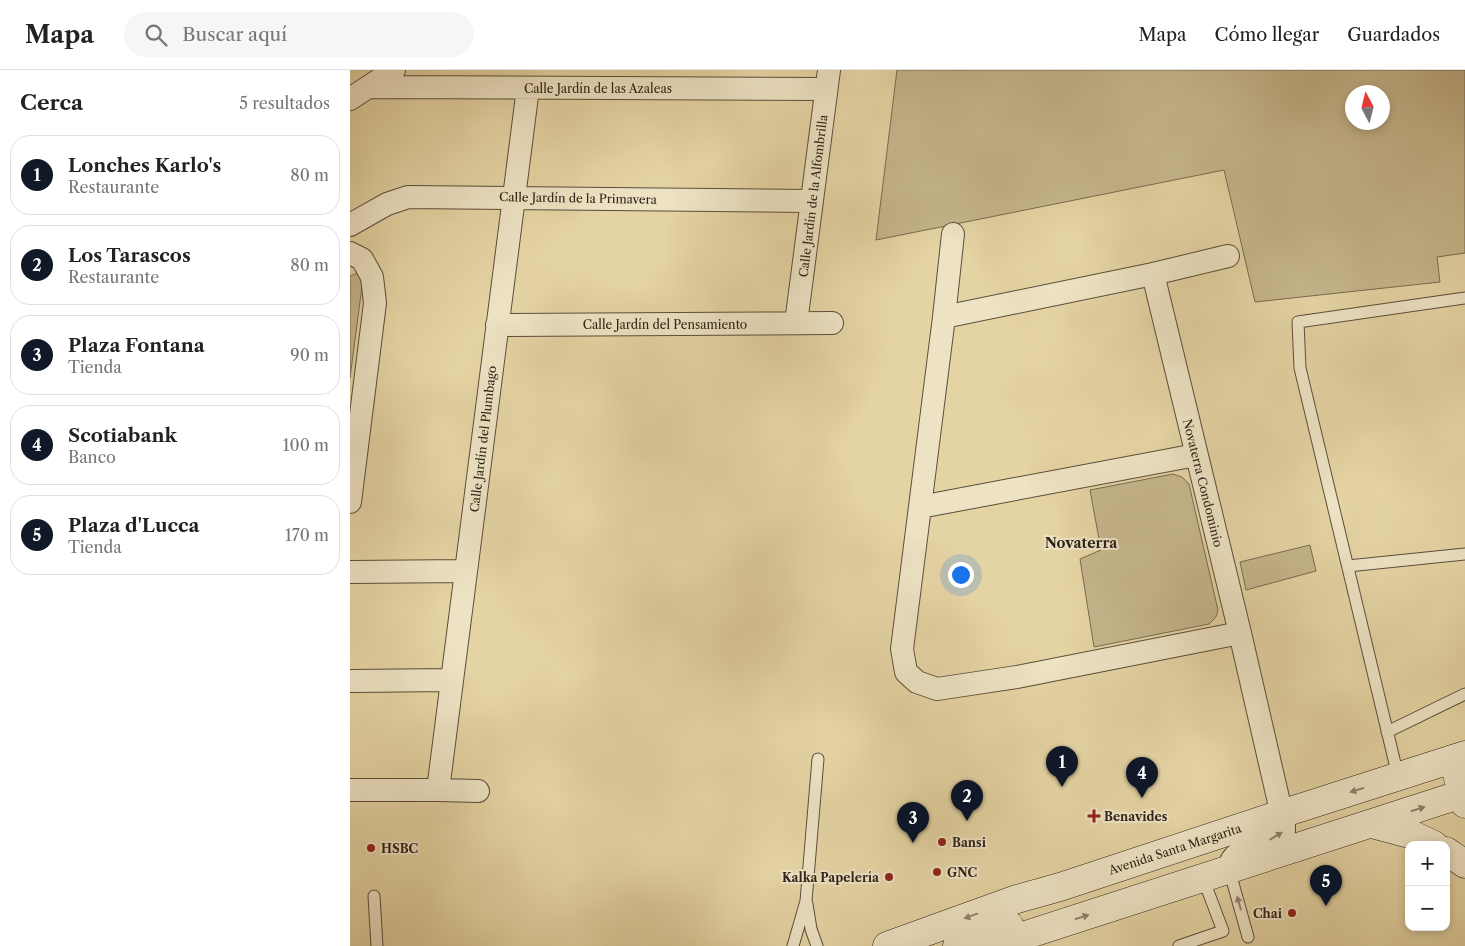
<!DOCTYPE html>
<html lang="es">
<head>
<meta charset="utf-8">
<style>
	:root { --surface:#fff; --page:#f6f6f6; --text:#222; --muted:#767676; --line:#e0e0e0; --accent:#111827 }
	body { margin:0; font-family:"Libre Caslon Text",serif; background:var(--page); color:var(--text) }
	.controls { position:absolute; right:15px; bottom:15px; display:grid; overflow:hidden; border-radius:10px; box-shadow:0 2px 8px #0003 }
	.controls button { width:45px; height:45px; display:grid; place-items:center; padding:0; border:0; border-bottom:1px solid var(--line); background:var(--surface); color:var(--text); font:25px sans-serif }
	.compass { position:absolute; left:995px; top:15px; width:45px; height:45px; border-radius:50%; background:var(--surface); box-shadow:0 2px 8px #0003; rotate:353deg }
	.you { position:absolute; left:610px; top:504px; width:18px; height:18px; margin:-12px; border:4px solid #fff; border-radius:50%; background:#1a73e8; box-shadow:0 0 0 8px #1a73e833 }
	.badge { display:grid; place-items:center; width:32px; height:32px; border-radius:50%; background:var(--accent); color:#fff; font-size:16px; font-weight:700 }
	.pin { position:absolute; translate:-50% -41px; filter:drop-shadow(0 1px 2px #0008) }
	.pin::after { content:''; position:absolute; top:26px; width:18px; height:15px; background:inherit; clip-path:polygon(0 0,100% 0,50% 100%) }
	.list { margin:0; padding:0; list-style:none }
	h2 { display:flex; justify-content:space-between; align-items:center; height:65px; margin:0; padding:0 20px; font-size:21px }
	h2 small { font-size:16px; font-weight:400; color:var(--muted) }
	.list li { display:grid; grid-template-columns:32px 1fr auto; gap:15px; align-items:center; box-sizing:border-box; height:80px; margin:0 10px 10px; padding:0 10px; border:1px solid var(--line); border-radius:20px }
	.list b { display:block; font-size:19px; white-space:nowrap }
	.list p { margin:0; font-size:16px; white-space:nowrap; color:var(--muted) }
	.list em { font-size:16px; font-style:normal; color:var(--muted) }
	.icon { flex:none; width:28px; height:28px; fill:none; stroke:currentColor; stroke-width:2; stroke-linecap:round; stroke-linejoin:round }
	.map { position:relative; flex:none; width:1115px; height:876px; overflow:hidden }
	header { display:flex; align-items:center; gap:30px; box-sizing:border-box; height:70px; padding:0 25px; background:var(--surface); border-bottom:1px solid var(--line) }
	header strong { font-size:24px }
	nav { display:flex; gap:28px; margin-inline-start:auto; font-size:18px }
	.search { width:350px; height:45px; background:var(--page); display:flex; align-items:center; gap:12px; box-sizing:border-box; padding:0 18px; border-radius:28px; color:var(--muted); font-size:19px }
	main { display:flex }
	aside { flex:1; background:var(--surface) }
	.map>svg:first-child { display:block }
</style>
</head>
<body>
<header>
<strong>Mapa</strong>
<div class="search"><svg class="icon" aria-label="search" viewBox="0 0 24 24"><circle cx="10" cy="10" r="6"/><path d="M15 15l6 6"/></svg>Buscar aquí</div>
<nav><a>Mapa</a><a>Cómo llegar</a><a>Guardados</a></nav>
</header>
<main>
<aside>
<h2>Cerca<small>5 resultados</small></h2>
<ul class="list">
<li><span class="badge">1</span><div><b>Lonches Karlo's</b><p>Restaurante</p></div><em>80 m</em></li>
<li><span class="badge">2</span><div><b>Los Tarascos</b><p>Restaurante</p></div><em>80 m</em></li>
<li><span class="badge">3</span><div><b>Plaza Fontana</b><p>Tienda</p></div><em>90 m</em></li>
<li><span class="badge">4</span><div><b>Scotiabank</b><p>Banco</p></div><em>100 m</em></li>
<li><span class="badge">5</span><div><b>Plaza d'Lucca</b><p>Tienda</p></div><em>170 m</em></li>
</ul>
</aside>
<div class="map">
<svg width="1115" height="876" viewBox="0 0 1115 876">
	<rect width="100%" height="100%" fill="#e4d3a3"/>
	<filter id="stains"><feTurbulence type="fractalNoise" baseFrequency=".004" numOctaves="4"/><feColorMatrix values="0 0 0 0 .2 0 0 0 0 .09 0 0 0 0 .02 0 0 0 .5 -.17"/></filter>
	<radialGradient id="worn" r=".72"><stop offset=".6" stop-color="#630" stop-opacity="0"/><stop offset="1" stop-color="#630" stop-opacity=".3"/></radialGradient>
	<!-- green -->
	<path fill="#c5b58b" stroke="#796b51" fill-rule="evenodd" d="M547,0H1115V183L1087,187L1090,212L905,232L874,100L526,170ZM1002,22H1032V52H1002Z
		M14,201L0,308V206Z
		M823,404L832,407L839,414L868,540L866,547L859,554L744,577L730,489L751,480L740,420Z
		M960,475L966,501L896,520L890,492Z"/>
	<g fill="none" stroke-linecap="round" stroke-linejoin="round">
		<!-- service casing -->
		<g stroke="#5b4e3a" stroke-width="13">
			<path id="service" d="M998,496L1115,484
				M1037,662L1115,624
				M1048,706L950,298L948,252L1115,228
				M879,799L898,867
				M24,826L27,876
				M457,834L461,859L467,876
				M443,876L456,831L468,689
				M829,876L873,861L853,808"/>
		</g>
		<!-- minor casing -->
		<g stroke="#5b4e3a" stroke-width="24">
			<path id="minor" d="M19,17L476,19
				M0,29L44,0
				M0,155L37,134L58,127L462,131
				M603,164L594,247L552,579L556,602L567,612L587,619L667,607L890,563
				M0,183L12,189L22,207L25,233L0,432
				M803,204L890,563L934,754V761C919,776 881,774 879,799
				M594,247L803,204L878,186
				M446,253L479,0
				M147,255L482,253
				M570,437L846,385
				M0,502L116,501
				M0,611L102,610
				M0,720H88L128,721
				M88,720L178,18"/>
		</g>
		<!-- tertiary casing -->
		<g stroke="#5b4e3a" stroke-width="29">
			<path id="tertiary" d="M1103,689L1115,734"/>
		</g>
		<!-- secondary casing -->
		<g stroke="#2d2117" stroke-width="29">
			<path id="secondary" d="M1022,754L1063,765L1084,775
				M1096,781L1115,794
				M537,876L667,829L710,817L931,744L1115,685
				M607,876L659,855
				M642,876L1115,723"/>
		</g>
		<!-- service -->
		<use href="#service" stroke="#ede2c3" stroke-width="11"/>
		<!-- minor -->
		<use href="#minor" stroke="#ede2c3" stroke-width="22"/>
		<!-- tertiary -->
		<use href="#tertiary" stroke="#ede2c3" stroke-width="28"/>
		<!-- secondary -->
		<use href="#secondary" stroke="#ede2c3" stroke-width="28"/>
	</g>
	<!-- one-way arrows -->
	<defs><path id="oneway-solid" d="M-6-.8H1V-3.2L6.5 0L1 3.2V.8H-6Z" transform="scale(1.25)"/></defs>
	<g fill="#8d826d">
		<use href="#oneway-solid" transform="translate(1007 720) rotate(162)"/>
		<use href="#oneway-solid" transform="translate(1068 739) rotate(-18)"/>
		<use href="#oneway-solid" transform="translate(926 766) rotate(-31)"/>
		<use href="#oneway-solid" transform="translate(889 833) rotate(-106)"/>
		<use href="#oneway-solid" transform="translate(621 846) rotate(160)"/>
		<use href="#oneway-solid" transform="translate(732 847) rotate(-18)"/>
	</g>
	<!-- markers -->
	<g fill="#8f2418" stroke="#ede2c3" stroke-width="2">
		<path d="M741.5 738.5h5v5h5v5h-5v5h-5v-5h-5v-5h5z"/>
		<circle cx="592" cy="772" r="5"/>
		<circle cx="21" cy="778" r="5"/>
		<circle cx="587" cy="802" r="5"/>
		<circle cx="539" cy="807" r="5"/>
		<circle cx="942" cy="843" r="5"/>
	</g>
	<g text-anchor="middle" dominant-baseline="central" stroke-width="4" stroke-linejoin="round" paint-order="stroke">
		<!-- street labels -->
		<g font-size="12" fill="#2d2117" stroke="#ede2c3">
			<text x="248" y="18">Calle Jardín de las Azaleas</text>
			<text transform="translate(463 126) rotate(-83)">Calle Jardín de la Alfombrilla</text>
			<text transform="translate(228 128) rotate(1)">Calle Jardín de la Primavera</text>
			<text x="315" y="254">Calle Jardín del Pensamiento</text>
			<text transform="translate(133 369) rotate(-83)">Calle Jardín del Plumbago</text>
			<text transform="translate(853 413) rotate(76)">Novaterra Condominio</text>
			<text transform="translate(825 779) rotate(-18)">Avenida Santa Margarita</text>
		</g>
		<!-- poi labels -->
		<g font-size="12" font-weight="bold" fill="#2d2117" stroke="#ede2c3" text-anchor="start">
			<text x="754" y="746">Benavides</text>
			<text x="602" y="772">Bansi</text>
			<text x="31" y="778">HSBC</text>
			<text x="597" y="802">GNC</text>
			<text x="529" y="807" text-anchor="end">Kalka Papelería</text>
			<text x="932" y="843" text-anchor="end">Chai</text>
		</g>
		<!-- neighbourhood labels -->
		<g font-size="14" font-weight="bold" fill="#2d2117" stroke="#ede2c3">
			<text x="731" y="473">Novaterra</text>
		</g>
	</g>
	<rect width="100%" height="100%" filter="url(#stains)"/>
	<rect width="100%" height="100%" fill="url(#worn)"/>
</svg>
<div class="controls">
<button>+</button>
<button>−</button>
</div>
<svg class="compass" viewBox="-18 -18 36 36"><path d="M0-13l5 13h-10z" fill="#e53935"/><path d="M0 13l5-13h-10z" fill="#767676"/></svg>
<div class="you"></div>
<div class="pin badge" style="left:712px;top:717px">1</div>
<div class="pin badge" style="left:617px;top:751px">2</div>
<div class="pin badge" style="left:563px;top:773px">3</div>
<div class="pin badge" style="left:792px;top:728px">4</div>
<div class="pin badge" style="left:976px;top:836px">5</div>
</div>
</main>
</body>
</html>
